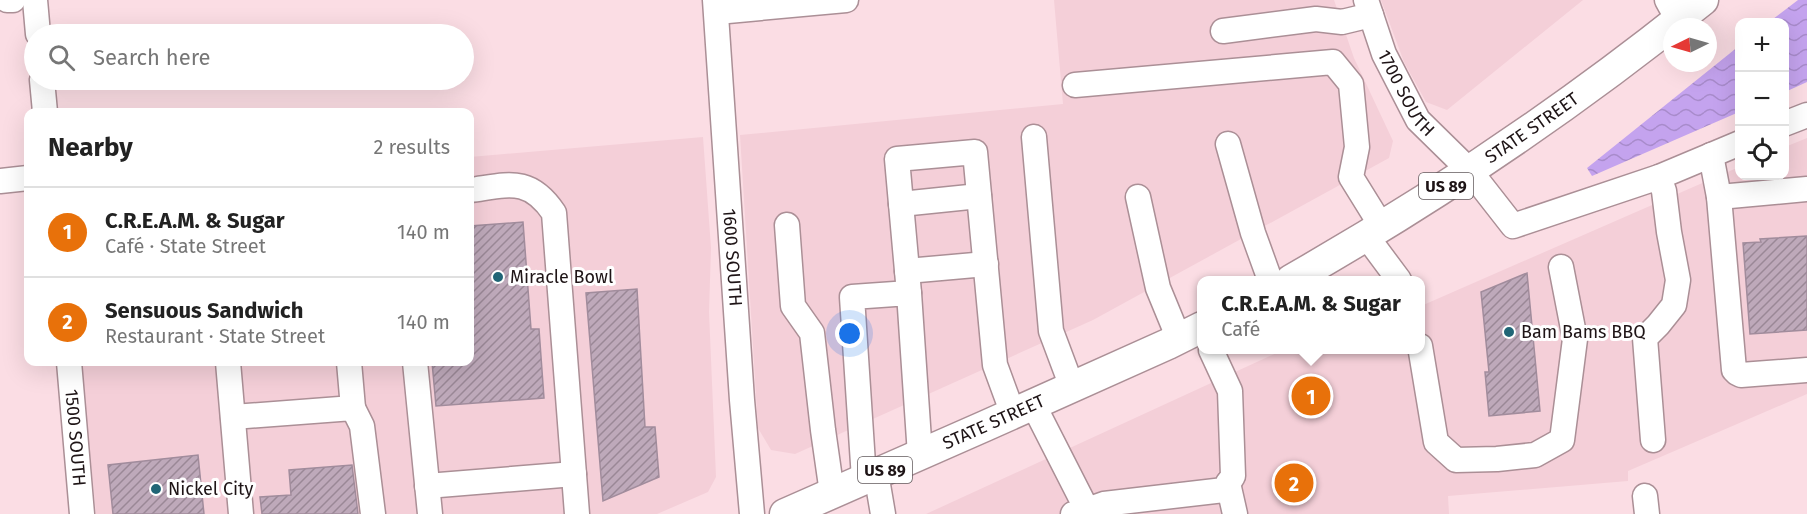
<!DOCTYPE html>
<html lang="en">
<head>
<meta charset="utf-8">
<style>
	:root { --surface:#fff; --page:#f2f2f2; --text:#222; --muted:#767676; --line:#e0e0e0; --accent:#206576 }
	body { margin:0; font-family:"Fira Sans",sans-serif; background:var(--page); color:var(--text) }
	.controls { position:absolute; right:18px; top:18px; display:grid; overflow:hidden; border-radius:12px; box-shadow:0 6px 24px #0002 }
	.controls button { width:54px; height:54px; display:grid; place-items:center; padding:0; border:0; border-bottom:2px solid var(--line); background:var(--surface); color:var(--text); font:30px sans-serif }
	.compass { position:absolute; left:1663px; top:18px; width:54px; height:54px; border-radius:50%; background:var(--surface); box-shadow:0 6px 24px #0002; rotate:265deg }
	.you { position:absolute; left:850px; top:334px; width:21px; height:21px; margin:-15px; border:4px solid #fff; border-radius:50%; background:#1a73e8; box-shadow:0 0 0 9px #1a73e833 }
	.badge { display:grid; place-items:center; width:39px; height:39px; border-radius:50%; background:var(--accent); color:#fff; font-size:20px; font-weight:700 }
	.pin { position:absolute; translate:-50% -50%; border:3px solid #fff; box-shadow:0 2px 6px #0006 }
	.popup { position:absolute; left:1197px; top:276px; width:228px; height:78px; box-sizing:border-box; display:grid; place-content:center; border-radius:12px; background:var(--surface); filter:drop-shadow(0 2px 4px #0005); font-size:20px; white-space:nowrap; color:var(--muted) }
	.popup b { font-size:22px; color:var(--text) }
	.popup::after { content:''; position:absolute; left:50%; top:100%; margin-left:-12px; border:12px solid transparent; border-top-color:var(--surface) }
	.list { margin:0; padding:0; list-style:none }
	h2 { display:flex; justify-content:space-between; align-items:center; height:78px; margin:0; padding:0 24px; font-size:26px }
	h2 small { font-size:20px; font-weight:400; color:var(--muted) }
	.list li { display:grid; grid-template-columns:39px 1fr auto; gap:18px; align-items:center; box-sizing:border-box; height:90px; padding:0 24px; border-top:2px solid var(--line) }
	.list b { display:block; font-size:22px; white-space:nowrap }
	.list p { margin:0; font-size:20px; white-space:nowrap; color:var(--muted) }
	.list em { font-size:20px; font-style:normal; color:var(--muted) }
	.icon { flex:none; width:33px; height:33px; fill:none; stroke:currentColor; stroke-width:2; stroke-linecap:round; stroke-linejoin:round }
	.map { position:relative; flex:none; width:1807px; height:514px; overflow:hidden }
	.search { position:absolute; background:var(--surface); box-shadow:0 6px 24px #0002; left:24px; top:24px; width:450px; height:66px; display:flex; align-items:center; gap:15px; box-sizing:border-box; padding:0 21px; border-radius:33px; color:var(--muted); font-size:22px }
	.panel { position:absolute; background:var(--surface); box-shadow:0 6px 24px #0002; left:24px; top:108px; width:450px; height:258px; border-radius:12px }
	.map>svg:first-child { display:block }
</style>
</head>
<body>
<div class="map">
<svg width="1807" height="514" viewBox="0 0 1807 514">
	<defs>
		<pattern id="water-waves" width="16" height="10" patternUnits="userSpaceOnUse" patternTransform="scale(1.5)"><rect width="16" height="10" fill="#c4a3ee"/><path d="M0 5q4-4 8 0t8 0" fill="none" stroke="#a88bcb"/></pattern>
		<pattern id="building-hatch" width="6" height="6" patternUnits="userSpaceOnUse" patternTransform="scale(1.5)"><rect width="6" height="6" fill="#bea9ba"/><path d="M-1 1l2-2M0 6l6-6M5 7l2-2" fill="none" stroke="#9a8896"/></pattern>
	</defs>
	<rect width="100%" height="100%" fill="#fbdde4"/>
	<!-- built -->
	<path fill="#f4cfd8" d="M1054,0H1334L1354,58L1393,141L1389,158L1093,320L795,454L771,450L758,428L740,135L1063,104Z
		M1381,0H1583L1447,110L1426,102L1404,62Z
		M703,137L711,248L709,312L716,477L708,492L657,514H96L81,362H470V157Z
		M1807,138V394L1628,471V481L1448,496L1449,514H926L1283,350H1420L1421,306L1739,167L1740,176H1784L1785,147Z"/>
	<!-- water -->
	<path fill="url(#water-waves)" d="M1798,0H1807V82L1785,92L1784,22H1769Z
		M1739,46V112L1592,176L1587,168Z"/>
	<!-- building -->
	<path fill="url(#building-hatch)" stroke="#a18c9c" stroke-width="1.5" d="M523,222L531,329H539L544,398L436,406L432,362H470V226Z
		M1807,236V330L1750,334L1743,243L1761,242L1760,239Z
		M1527,273L1540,411L1489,416L1485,372H1489L1481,292Z
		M637,289L645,427H655L659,477L603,501L586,293Z
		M198,455L204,514H113L108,465Z
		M352,465L358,514H262L260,497L291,495L289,470Z"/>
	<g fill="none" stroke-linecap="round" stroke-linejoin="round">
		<!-- minor casing -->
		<g stroke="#ab8f96" stroke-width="27">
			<g id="minor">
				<path d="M7,0H13"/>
				<path d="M35,0L38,34"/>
				<path id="s1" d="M715,0L742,400L752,514"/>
				<path id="s2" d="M1366,0L1384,54L1418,120L1470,171L1513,226L1659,177L1740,143"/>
				<path d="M1667,0L1678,20"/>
				<path d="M717,12L846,0"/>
				<path d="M1223,31L1316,19L1342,22L1371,15"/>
				<path d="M42,80L45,112"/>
				<path d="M1075,85L1333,62L1351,84L1357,147L1351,177L1382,227"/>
				<path d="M1784,124L1807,115"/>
				<path d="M1034,137L1051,331L1072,387"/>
				<path d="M1228,144L1253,233L1270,280"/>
				<path d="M1711,155L1719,197L1734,370L1737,373L1741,375L1807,370"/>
				<path d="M0,181L28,178"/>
				<path d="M470,190C508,185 529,176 554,213L577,514"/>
				<path d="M1138,197L1158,288L1179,339"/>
				<path d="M1719,197L1807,189"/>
				<path d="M901,204L979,196"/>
				<path d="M787,225L793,306L812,333L823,430L832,493"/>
				<path d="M1367,237L1399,280"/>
				<path d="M907,271L986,264"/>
				<path d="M909,293L897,159L975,152L995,365L1013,414"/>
				<path d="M1420,346L1436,442L1456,460L1497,459L1535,455L1562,440L1575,339L1561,267"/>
				<path id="s3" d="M69,362L82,514"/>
				<path d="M228,362L241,514"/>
				<path d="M349,362L353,408"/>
				<path d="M415,362L430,514"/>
				<path d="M1033,404L1087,510L1073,514"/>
				<path d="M233,417L353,408L362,426L373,514"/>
				<path d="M1653,440L1645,338L1658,325L1674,305L1678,280L1669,232L1664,191L1659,177"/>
				<path d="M876,473L883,514"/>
				<path d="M864,479L852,297L909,293L920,455"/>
				<path d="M1228,483L1235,514"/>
				<path d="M427,486L574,474"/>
				<path d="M1645,496L1647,514"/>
				<path d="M1087,514V510L1104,504L1224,490L1233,476L1230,391L1211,350"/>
			</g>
		</g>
		<!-- major casing -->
		<g stroke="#ab8f96" stroke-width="33">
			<g id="major">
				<path id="s4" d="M1291,280C1435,198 1573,105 1703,0"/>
				<path id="s5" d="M785,514L985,426L1168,344L1202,327"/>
			</g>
		</g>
		<!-- minor -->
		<use href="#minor" stroke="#fff" stroke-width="24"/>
		<!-- major -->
		<use href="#major" stroke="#fff" stroke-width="30"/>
	</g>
	<!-- markers -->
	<g fill="#206576" stroke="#fff" stroke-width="2">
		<circle cx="498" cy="277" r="6"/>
		<circle cx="1509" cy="332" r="6"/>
		<circle cx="156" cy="489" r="6"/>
	</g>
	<g text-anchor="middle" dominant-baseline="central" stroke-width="6" stroke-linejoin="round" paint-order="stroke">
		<!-- shield labels -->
		<g fill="#fff" stroke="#625a5c" stroke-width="1.5">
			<rect x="1419" y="173" width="54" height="26" rx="4.5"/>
			<rect x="858" y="457" width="54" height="26" rx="4.5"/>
		</g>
		<g font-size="16" font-weight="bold" fill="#1e1416">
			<text x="1446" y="186">US 89</text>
			<text x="885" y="470">US 89</text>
		</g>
		<!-- street labels -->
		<g font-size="18" fill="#1e1416" stroke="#fff">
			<text stroke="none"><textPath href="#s2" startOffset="102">1700 SOUTH</textPath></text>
			<text stroke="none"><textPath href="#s4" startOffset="285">STATE STREET</textPath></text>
			<text stroke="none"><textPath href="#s1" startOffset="258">1600 SOUTH</textPath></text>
			<text stroke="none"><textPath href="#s5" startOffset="228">STATE STREET</textPath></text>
			<text stroke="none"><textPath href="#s3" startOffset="76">1500 SOUTH</textPath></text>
		</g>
		<!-- poi labels -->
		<g font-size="18" fill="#1e1416" stroke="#fff" text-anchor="start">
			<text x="510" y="277">Miracle Bowl</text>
			<text x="1521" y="332">Bam Bams BBQ</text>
			<text x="168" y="489">Nickel City</text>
		</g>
	</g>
</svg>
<div class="controls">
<button>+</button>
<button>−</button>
<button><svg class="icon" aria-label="locate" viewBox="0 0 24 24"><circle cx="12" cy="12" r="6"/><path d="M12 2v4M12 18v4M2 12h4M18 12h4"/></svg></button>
</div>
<svg class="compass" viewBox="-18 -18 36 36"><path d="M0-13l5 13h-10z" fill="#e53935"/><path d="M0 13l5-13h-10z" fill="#767676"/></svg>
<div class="you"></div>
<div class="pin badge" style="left:1311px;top:396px;background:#e8710a">1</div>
<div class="popup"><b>C.R.E.A.M. &amp; Sugar</b>Café</div>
<div class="pin badge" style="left:1294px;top:483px;background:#e8710a">2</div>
<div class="search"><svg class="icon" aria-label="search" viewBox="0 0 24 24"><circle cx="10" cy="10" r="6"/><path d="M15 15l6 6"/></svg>Search here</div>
<section class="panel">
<h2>Nearby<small>2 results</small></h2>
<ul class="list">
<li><span class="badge" style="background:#e8710a">1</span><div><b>C.R.E.A.M. &amp; Sugar</b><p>Café · State Street</p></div><em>140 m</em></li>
<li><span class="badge" style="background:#e8710a">2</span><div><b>Sensuous Sandwich</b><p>Restaurant · State Street</p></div><em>140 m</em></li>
</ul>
</section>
</div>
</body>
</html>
